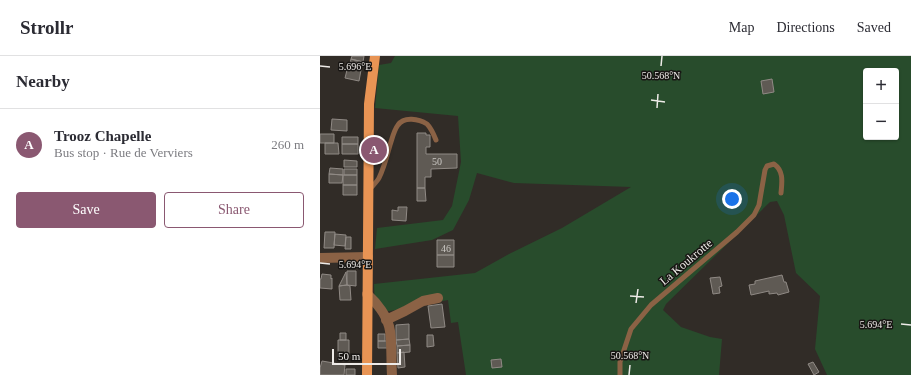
<!DOCTYPE html>
<html lang="en">
<head>
<meta charset="utf-8">
<style>
	:root { --surface:#fff; --page:#f2f2f3; --text:#2b2b33; --muted:#7c7c81; --line:#e1e1e2; --accent:#8a5871 }
	body { margin:0; font-family:"Times New Roman",serif; background:var(--page); color:var(--text) }
	.controls { position:absolute; right:12px; top:12px; display:grid; overflow:hidden; border-radius:4px; box-shadow:0 1px 3px #0004 }
	.controls button { width:36px; height:36px; display:grid; place-items:center; padding:0; border:0; border-bottom:1px solid var(--line); background:var(--surface); color:var(--text); font:20px sans-serif }
	.scale { position:absolute; left:12px; bottom:10px; width:69px; box-sizing:border-box; padding-left:4px; border:2px solid #eeebe8; border-top:0; font-size:11px; line-height:14px; white-space:nowrap; color:#eeebe8; -webkit-text-stroke:3px #171513; paint-order:stroke }
	.you { position:absolute; left:412px; top:143px; width:14px; height:14px; margin:-10px; border:3px solid #fff; border-radius:50%; background:#1a73e8; box-shadow:0 0 0 6px #1a73e833 }
	.badge { display:grid; place-items:center; width:26px; height:26px; border-radius:50%; background:var(--accent); color:#fff; font-size:13px; font-weight:700 }
	.pin { position:absolute; translate:-50% -50%; border:2px solid #fff; box-shadow:0 1px 4px #0006 }
	.list { margin:0; padding:0; list-style:none }
	h2 { display:flex; justify-content:space-between; align-items:center; height:52px; margin:0; padding:0 16px; font-size:17px }
	h2 small { font-size:13px; font-weight:400; color:var(--muted) }
	.list li { display:grid; grid-template-columns:26px 1fr auto; gap:12px; align-items:center; box-sizing:border-box; height:72px; padding:0 16px; border-top:1px solid var(--line) }
	.list b { display:block; font-size:15px; white-space:nowrap }
	.list p { margin:0; font-size:13px; white-space:nowrap; color:var(--muted) }
	.list em { font-size:13px; font-style:normal; color:var(--muted) }
	.actions { display:flex; gap:8px; padding:12px 16px }
	.actions a { flex:1; padding:9px 0; border:1px solid var(--accent); border-radius:4px; text-align:center; font-size:14px; color:var(--accent) }
	.actions .main { background:var(--accent); color:#fff }
	.map { position:relative; flex:none; width:591px; height:319px; overflow:hidden }
	header { display:flex; align-items:center; gap:24px; box-sizing:border-box; height:56px; padding:0 20px; background:var(--surface); border-bottom:1px solid var(--line) }
	header strong { font-size:19px }
	nav { display:flex; gap:22px; margin-inline-start:auto; font-size:14px }
	main { display:flex }
	aside { flex:1; background:var(--surface) }
	.map>svg:first-child { display:block }
</style>
</head>
<body>
<header>
<strong>Strollr</strong>
<nav><a>Map</a><a>Directions</a><a>Saved</a></nav>
</header>
<main>
<aside>
<h2>Nearby<small></small></h2>
<ul class="list">
<li><span class="badge">A</span><div><b>Trooz Chapelle</b><p>Bus stop · Rue de Verviers</p></div><em>260 m</em></li>
</ul>
<div class="actions"><a class="main">Save</a><a>Share</a></div>
</aside>
<div class="map">
<svg width="591" height="319" viewBox="0 0 591 319">
	<rect width="100%" height="100%" fill="#312c27"/>
	<!-- green -->
	<path fill="#284c2c" fill-rule="evenodd" d="M75,0H591V319H507L495,293L500,240L476,217L464,159L457,145L450,146L346,248L343,254L361,271L390,281L402,283L399,319H146L138,266L131,267L128,244L70,255H55L54,228L155,217L189,198L242,172L311,131L194,127L157,117L149,144L133,174L112,184L55,193L57,172L123,164L132,150L141,106L138,60L55,52L59,9L71,7ZM546,15H576V81H546Z"/>
	<!-- building -->
	<path fill="#5f5a54" stroke="#908a85" d="M32,0H44L43,6L31,3Z
		M31,3L43,6L41,14L29,11Z
		M28,10L41,14L39,25L25,22Z
		M452,23L454,36L443,38L441,25Z
		M12,63L27,64V75L11,74Z
		M97,77H106V79H110V91H106V98H137V112L111,113V121H105V132H97Z
		M0,78H14V87H0Z
		M22,81H38V88H22Z
		M5,87H18L19,98H5Z
		M22,88H38V98H22Z
		M24,104L37,105V111H24Z
		M10,112L23,113V119L9,118Z
		M24,113H37V119H24Z
		M9,118L23,119L22,127H9Z
		M23,119H37V129H23Z
		M23,129H37V139H23Z
		M97,132H105L106,145H97Z
		M78,151H87L86,165L72,164V154L78,155Z
		M5,176H15L14,192H4Z
		M15,178L26,179L25,190L14,189Z
		M26,181H31V193H25Z
		M117,184H134V199H117Z
		M117,199H134V211H117Z
		M27,215H36V230L27,229Z
		M26,216L27,229L19,230Z
		M2,218L11,219V223L12,222V233L0,232V223H1Z
		M462,219L464,226H466L469,236L458,239L457,237L449,238V235L431,239L429,229L435,228V225Z
		M400,221L402,230L399,231L400,237L393,238L390,222Z
		M27,229L30,230L31,244H20L19,230Z
		M122,248L125,271L111,272L108,250Z
		M89,268V283L76,284V269Z
		M20,277H26V284H20Z
		M58,278H65V285H58Z
		M107,279H113L114,290L107,291Z
		M89,283L90,289L77,290L76,284Z
		M18,284H29V303H18Z
		M58,285H68V292H58Z
		M90,289V296L77,297V290Z
		M84,296L85,311L78,312L77,297Z
		M181,303L182,311L172,312L171,304Z
		M2,305L25,309L24,319H0V312Z
		M493,306L499,316L494,319L488,308Z
		M26,313H35V319H26Z"/>
	<g fill="none" stroke-linecap="round" stroke-linejoin="round">
		<!-- service -->
		<path stroke="#8b6245" stroke-width="5" d="M49,134C52,130 57,126 59,122C64,112 67,100 70,89C72,83 74,74 78,69C84,60 99,63 107,68C111,72 114,79 116,84
			M300,319V306L311,273L331,249L417,176L434,159L439,149L445,114L447,110L454,108C464,115 462,126 461,137"/>
		<!-- minor -->
		<path stroke="#8b6245" stroke-width="10" d="M0,202L48,201
			M47,238C57,247 68,261 70,275C72,289 71,304 72,319
			M66,264L85,255L103,245L118,242"/>
		<!-- primary -->
		<path stroke="#e89454" stroke-width="10" d="M47,319L49,48L55,0"/>
	</g>
	<!-- ticks -->
	<path fill="none" stroke="#eeebe8" stroke-width="1.5" d="M0,10L10,11M341,10L342,0M331,44L345,46M337,52L338,38M0,207L10,208M310,240L324,241M316,247L318,233M581,268L591,269M309,319L310,309"/>
	<g text-anchor="middle" dominant-baseline="central" stroke-width="3" stroke-linejoin="round" paint-order="stroke">
		<!-- number labels -->
		<g font-size="10" fill="#cac7c3">
			<text x="117" y="105">50</text>
			<text x="126" y="192">46</text>
		</g>
		<!-- street labels -->
		<g font-size="12" fill="#eeebe8" stroke="#171513">
			<text transform="translate(366 206) rotate(-40)">La Koukrotte</text>
		</g>
	</g>
	<g font-size="10" text-anchor="middle" fill="#eeebe8" stroke="#171513" stroke-width="3" stroke-linejoin="round" paint-order="stroke">
		<text x="35" y="14">5.696°E</text>
		<text x="341" y="23">50.568°N</text>
		<text x="35" y="212">5.694°E</text>
		<text x="556" y="272">5.694°E</text>
		<text x="310" y="303">50.568°N</text>
	</g>
</svg>
<div class="controls">
<button>+</button>
<button>−</button>
</div>
<div class="scale">50 m</div>
<div class="you"></div>
<div class="pin badge" style="left:54px;top:94px">A</div>
</div>
</main>
</body>
</html>
